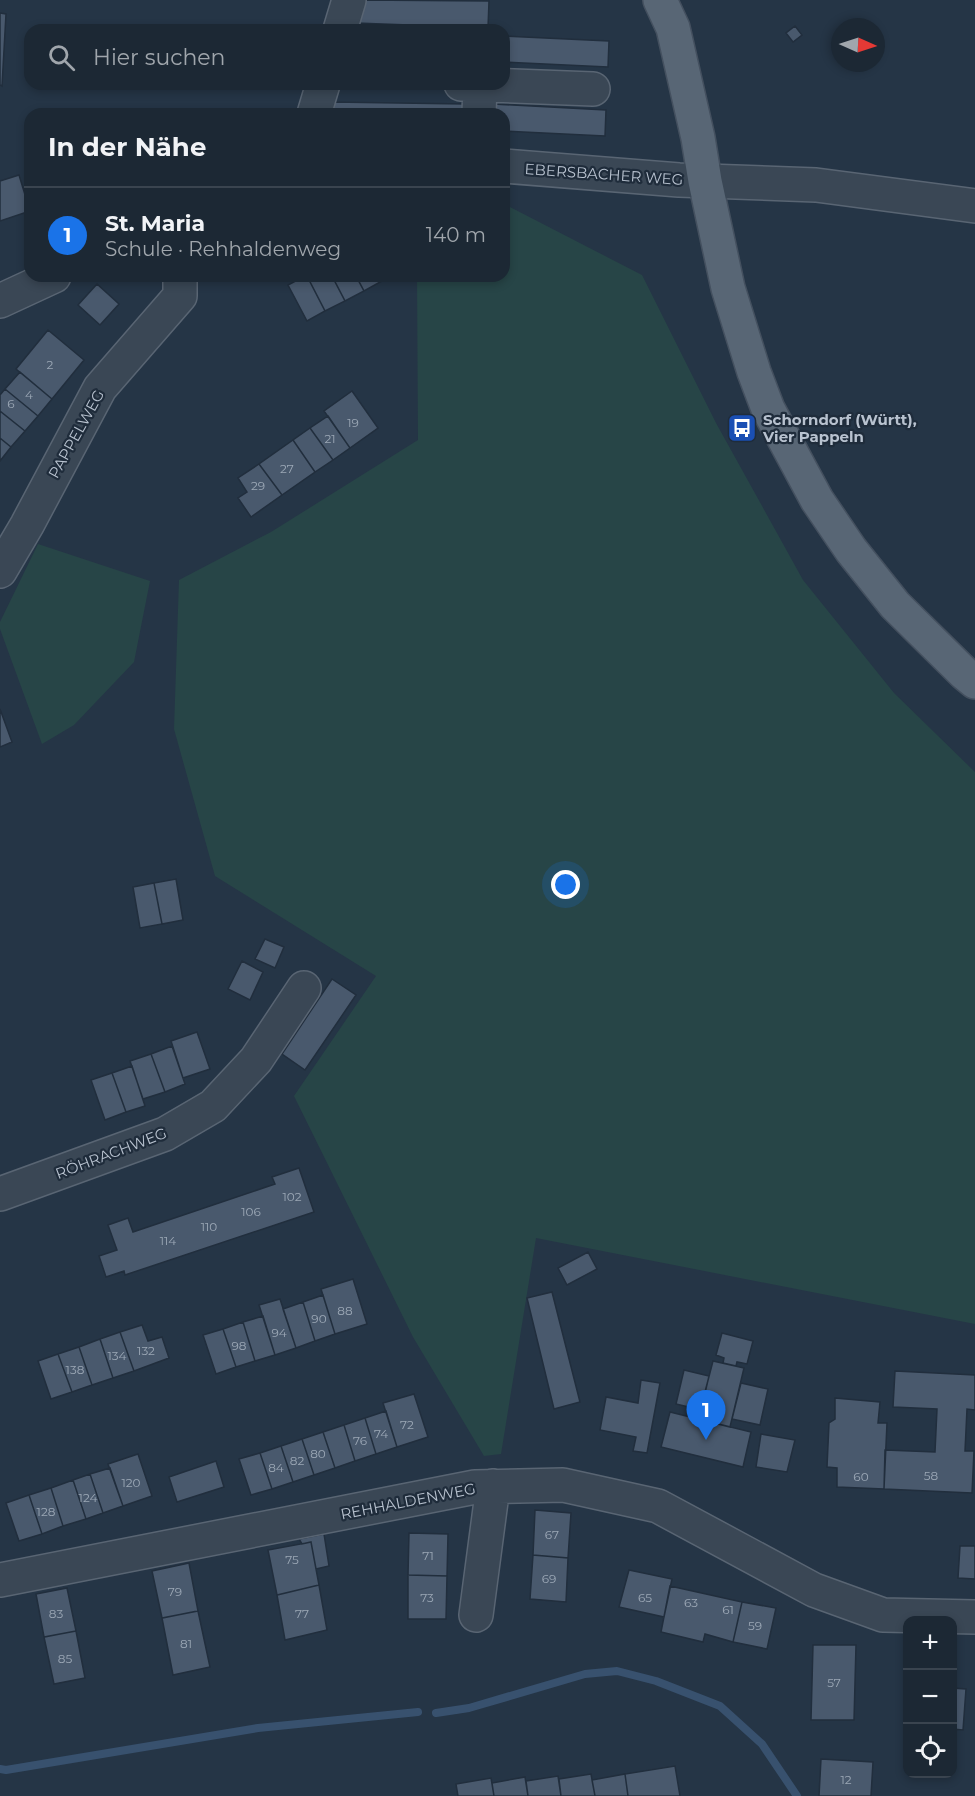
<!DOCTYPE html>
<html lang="de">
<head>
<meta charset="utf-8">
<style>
	:root { --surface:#1c2834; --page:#293440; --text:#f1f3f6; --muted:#a0a6ac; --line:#3a444f; --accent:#1a73e8 }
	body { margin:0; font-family:Montserrat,sans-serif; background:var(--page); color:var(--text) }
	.controls { position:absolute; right:18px; bottom:18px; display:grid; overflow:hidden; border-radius:12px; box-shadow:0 3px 9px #0003 }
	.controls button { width:54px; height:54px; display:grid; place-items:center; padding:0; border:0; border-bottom:2px solid var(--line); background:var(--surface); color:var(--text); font:30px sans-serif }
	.compass { position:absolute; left:831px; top:18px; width:54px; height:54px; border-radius:50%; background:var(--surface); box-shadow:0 3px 9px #0003; rotate:93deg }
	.you { position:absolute; left:566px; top:885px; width:21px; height:21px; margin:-15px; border:4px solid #fff; border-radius:50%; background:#1a73e8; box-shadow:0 0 0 9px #1a73e833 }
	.badge { display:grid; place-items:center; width:39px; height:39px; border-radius:50%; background:var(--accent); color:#fff; font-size:20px; font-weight:700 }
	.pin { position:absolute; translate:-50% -50px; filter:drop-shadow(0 2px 3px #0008) }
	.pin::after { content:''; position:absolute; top:32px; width:21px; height:18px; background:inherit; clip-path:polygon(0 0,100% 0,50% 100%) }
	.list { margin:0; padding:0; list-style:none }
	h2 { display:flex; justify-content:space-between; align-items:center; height:78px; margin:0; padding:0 24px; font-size:26px }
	h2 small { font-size:20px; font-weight:400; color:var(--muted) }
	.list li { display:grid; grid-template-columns:39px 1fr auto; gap:18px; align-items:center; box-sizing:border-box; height:96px; padding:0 24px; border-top:2px solid var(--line) }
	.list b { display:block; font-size:22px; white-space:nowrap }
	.list p { margin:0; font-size:20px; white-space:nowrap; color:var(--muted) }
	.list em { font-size:20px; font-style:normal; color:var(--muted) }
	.icon { flex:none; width:33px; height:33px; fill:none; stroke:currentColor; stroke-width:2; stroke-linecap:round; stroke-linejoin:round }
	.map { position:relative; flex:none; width:975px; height:1796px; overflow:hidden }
	.search { position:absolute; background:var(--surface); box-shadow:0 3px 9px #0003; left:24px; top:24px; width:486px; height:66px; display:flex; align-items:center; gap:15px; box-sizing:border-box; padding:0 21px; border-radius:18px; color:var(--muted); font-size:22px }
	.panel { position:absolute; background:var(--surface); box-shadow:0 3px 9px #0003; left:24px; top:108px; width:486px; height:174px; border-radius:18px }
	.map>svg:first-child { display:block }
</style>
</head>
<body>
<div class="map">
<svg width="975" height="1796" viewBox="0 0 975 1796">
	<rect width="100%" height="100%" fill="#253546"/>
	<!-- green -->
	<path fill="#274547" d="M504,204L642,275L716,423L803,580L894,693L975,772V1324L536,1238L501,1454L484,1456L413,1337L294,1096L376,976L215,876L174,729L179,580L271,532L418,440L417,276H504Z
		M38,544L150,581L134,662L74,725L42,744L0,629V622Z"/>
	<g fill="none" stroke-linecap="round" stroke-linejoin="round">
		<!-- stream -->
		<path stroke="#38516e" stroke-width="8" d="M436,1713L469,1708L585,1674L617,1671L656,1681L720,1706L762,1744L797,1796
			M0,1769L6,1770L258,1728L418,1712"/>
	</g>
	<!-- building -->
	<path fill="#49596d" stroke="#212e3d" stroke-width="1.5" d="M357,0L489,1L488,28L356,23Z
		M0,13L6,14L2,86L0,85Z
		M795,26L802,35L793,42L786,33Z
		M504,36L609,41L608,67L504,62Z
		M331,102L465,104V114H331Z
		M493,104L606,110L605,136L504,131V114H493Z
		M19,175L30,211L0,221V181Z
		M305,276H307L325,311L307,321L288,285Z
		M307,276H332L345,301L325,311Z
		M332,276H356L364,291L345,301Z
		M356,276H391L364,291Z
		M97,284L119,304L100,325L78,305Z
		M48,330L84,360L52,399L16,369Z
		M20,372L52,399L38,416L5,389Z
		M5,389L38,416L25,431L0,411V395Z
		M352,391L378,428L350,448L324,411Z
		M0,411L25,431L11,447L0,438Z
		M328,416L350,448L333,460L310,428Z
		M310,428L333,460L315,472L293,440Z
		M0,438L11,447L0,461Z
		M293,440L315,472L282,495L259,464Z
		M259,464L282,495L251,517L238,498L247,492L238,478Z
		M0,709L12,742L0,747Z
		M176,879L183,920L162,924L154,883Z
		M154,883L162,924L140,928L133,887Z
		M265,939L284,947L275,968L255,959Z
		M242,961L263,972L250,1000L228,989Z
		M332,979L356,995L305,1070L282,1054Z
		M197,1032L210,1069L183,1078L171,1041Z
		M172,1046L185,1084L165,1092L151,1054Z
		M151,1054L165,1092L143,1099L130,1061Z
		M132,1066L145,1106L126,1112L112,1073Z
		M112,1073L126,1112L105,1120L91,1080Z
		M299,1168L314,1212L125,1275L124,1271L106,1277L99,1256L117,1250L108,1225L128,1218L133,1232L275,1184L272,1177Z
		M588,1252L597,1269L567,1285L558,1268Z
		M353,1279L367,1324L335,1334L321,1289Z
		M552,1292L580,1402L554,1409L527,1298Z
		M323,1295L335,1334L315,1341L303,1302Z
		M280,1299L296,1348L275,1355L259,1305Z
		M303,1302L315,1341L296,1348L283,1309Z
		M263,1316L275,1355L255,1361L243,1322Z
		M243,1322L255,1361L236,1367L223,1329Z
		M142,1325L148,1341L162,1337L169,1358L134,1371L120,1332Z
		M223,1329L236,1367L216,1374L203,1335Z
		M120,1332L134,1371L113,1378L100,1339Z
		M722,1333L753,1341L747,1364L737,1362L736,1366L723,1363L724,1358L716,1355Z
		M100,1339L113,1378L92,1385L79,1347Z
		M79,1347L92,1385L72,1392L58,1354Z
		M58,1354L72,1392L51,1399L38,1361Z
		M713,1361L744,1368L730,1427L698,1419Z
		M684,1370L709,1376L701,1410L676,1404Z
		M895,1371L975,1375V1410L967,1409L965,1451H974L972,1493L884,1489L885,1450L935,1452L937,1409L893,1407Z
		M641,1380L660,1383L647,1453L633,1451L636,1437L600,1430L606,1397L638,1403Z
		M741,1383L768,1389L760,1425L732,1419Z
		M414,1394L428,1437L397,1447L383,1403Z
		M835,1398L880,1402L878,1423H887L884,1489L837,1487V1468L827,1467L829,1423L835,1419Z
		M386,1411L397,1447L376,1454L365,1418Z
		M670,1412L751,1432L743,1467L661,1447Z
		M365,1418L376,1454L355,1461L344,1425Z
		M344,1425L355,1461L335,1468L323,1432Z
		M323,1432L335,1468L314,1475L302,1439Z
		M761,1434L795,1440L787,1472L756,1467Z
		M302,1439L314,1475L293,1482L281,1446Z
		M281,1446L293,1482L272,1489L260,1453Z
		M260,1453L272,1489L251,1495L239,1459Z
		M138,1454L152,1496L123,1506L108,1464Z
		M216,1461L224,1487L177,1502L169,1477Z
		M110,1468L123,1506L103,1513L90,1474Z
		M90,1474L103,1513L86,1519L73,1480Z
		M73,1480L86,1519L63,1526L51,1488Z
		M51,1488L63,1526L42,1534L29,1495Z
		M29,1495L42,1534L19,1541L6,1503Z
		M535,1510L571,1513L568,1558L533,1555Z
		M409,1533L448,1534L447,1576L408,1575Z
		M324,1534L329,1566L316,1569L311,1542L302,1544L299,1539Z
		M311,1542L319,1585L277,1595L268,1550Z
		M960,1546H975V1579L958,1578Z
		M533,1555L568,1558L566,1602L530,1599Z
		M189,1563L198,1611L162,1618L152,1571Z
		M629,1570L672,1579L664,1617L619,1607Z
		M408,1575L447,1576L446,1619H408Z
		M319,1585L327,1630L285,1640L277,1595Z
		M670,1586L742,1602L733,1642L705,1634L703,1642L661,1632Z
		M67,1588L76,1631L44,1637L36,1594Z
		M742,1602L776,1608L767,1649L733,1642Z
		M198,1611L210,1667L173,1675L162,1618Z
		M76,1631L85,1678L54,1684L44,1637Z
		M813,1645H856L854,1720H811Z
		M952,1688L966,1689L963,1730L952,1729Z
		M821,1759L873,1762L871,1796H819Z
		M675,1766L680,1796H628L625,1774Z
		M591,1774L595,1796H561L559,1779Z
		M625,1774L628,1796H595L592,1780Z
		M558,1776L561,1796H528L526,1781Z
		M525,1777L528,1796H494L492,1783Z
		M491,1778L494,1796H458L456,1784Z"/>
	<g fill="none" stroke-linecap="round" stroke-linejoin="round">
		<!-- minor casing -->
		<g stroke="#596573" stroke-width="36">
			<path id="minor" d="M340,30L349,0
				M461,84L593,89
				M314,114L323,84
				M479,114L480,85
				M504,166L679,180L816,185L975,206
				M0,301L54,276
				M0,571L27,525L100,388L180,296V276
				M0,1194L165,1134L213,1106L256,1060L304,988
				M0,1580L475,1487L563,1485L658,1506L814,1590L883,1615L975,1617
				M476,1615L493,1486"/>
		</g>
		<!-- major casing -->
		<g stroke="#44505f" stroke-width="36">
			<path id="major" d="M660,0L673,28L698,138L705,181L728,288L754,372L768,409L817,500L851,550L895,605L964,673L975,682"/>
		</g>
		<!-- minor -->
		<use href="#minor" stroke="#3a4755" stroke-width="33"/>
		<!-- major -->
		<use href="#major" stroke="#586675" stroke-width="33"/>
	</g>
	<!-- icons -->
	<defs>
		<g id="bus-square" transform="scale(1.5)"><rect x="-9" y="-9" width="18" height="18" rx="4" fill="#1a4fb4" stroke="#1f2c3b"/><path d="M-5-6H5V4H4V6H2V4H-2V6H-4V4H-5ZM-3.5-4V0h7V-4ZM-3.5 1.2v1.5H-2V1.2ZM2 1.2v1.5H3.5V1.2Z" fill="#fff"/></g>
	</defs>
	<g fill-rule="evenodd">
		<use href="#bus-square" x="742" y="428"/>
	</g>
	<g text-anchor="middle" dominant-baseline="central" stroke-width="4.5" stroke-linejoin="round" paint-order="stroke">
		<!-- number labels -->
		<g font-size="12" fill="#9ca8b6">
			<text x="50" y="364">2</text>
			<text x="29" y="394">4</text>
			<text x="11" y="403">6</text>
			<text x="353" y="422">19</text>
			<text x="330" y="438">21</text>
			<text x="287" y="468">27</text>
			<text x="258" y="485">29</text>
			<text x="292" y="1196">102</text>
			<text x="251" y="1211">106</text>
			<text x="209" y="1226">110</text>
			<text x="168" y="1240">114</text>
			<text x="345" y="1310">88</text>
			<text x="319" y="1318">90</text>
			<text x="279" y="1332">94</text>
			<text x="239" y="1345">98</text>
			<text x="146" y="1350">132</text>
			<text x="117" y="1355">134</text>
			<text x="75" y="1369">138</text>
			<text x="407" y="1424">72</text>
			<text x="381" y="1433">74</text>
			<text x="360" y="1440">76</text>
			<text x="318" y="1453">80</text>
			<text x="297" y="1460">82</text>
			<text x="276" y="1467">84</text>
			<text x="931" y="1475">58</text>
			<text x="861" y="1476">60</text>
			<text x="131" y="1482">120</text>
			<text x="88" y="1497">124</text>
			<text x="46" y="1511">128</text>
			<text x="552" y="1534">67</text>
			<text x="428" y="1555">71</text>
			<text x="292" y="1559">75</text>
			<text x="549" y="1578">69</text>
			<text x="175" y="1591">79</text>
			<text x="427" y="1597">73</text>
			<text x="645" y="1597">65</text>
			<text x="691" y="1602">63</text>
			<text x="728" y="1609">61</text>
			<text x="56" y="1613">83</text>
			<text x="302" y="1613">77</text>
			<text x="755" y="1625">59</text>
			<text x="186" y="1643">81</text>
			<text x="65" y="1658">85</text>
			<text x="834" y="1682">57</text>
			<text x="846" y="1779">12</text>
		</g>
		<!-- street labels -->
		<g font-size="15" fill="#b8c2cf" stroke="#1f2c3b">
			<text transform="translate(604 174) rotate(4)">EBERSBACHER WEG</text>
			<text transform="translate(76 434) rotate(-61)">PAPPELWEG</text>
			<text transform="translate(111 1153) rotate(-21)">RÖHRACHWEG</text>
			<text transform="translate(408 1501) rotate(-11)">REHHALDENWEG</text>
		</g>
		<!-- poi labels -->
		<g font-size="15" font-weight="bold" fill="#b8c2cf" stroke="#1f2c3b" text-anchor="start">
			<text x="763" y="419">Schorndorf (Württ),<tspan x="763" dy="17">Vier Pappeln</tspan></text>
		</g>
	</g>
</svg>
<div class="controls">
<button>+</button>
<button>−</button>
<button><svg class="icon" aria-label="locate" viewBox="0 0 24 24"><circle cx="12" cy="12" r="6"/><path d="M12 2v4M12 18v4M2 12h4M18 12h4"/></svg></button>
</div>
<svg class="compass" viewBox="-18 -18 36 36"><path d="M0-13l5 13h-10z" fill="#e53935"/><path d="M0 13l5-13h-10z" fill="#a0a6ac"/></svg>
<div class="you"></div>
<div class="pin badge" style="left:706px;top:1440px">1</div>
<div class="search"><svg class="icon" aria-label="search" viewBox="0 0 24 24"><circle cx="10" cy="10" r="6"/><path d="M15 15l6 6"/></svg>Hier suchen</div>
<section class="panel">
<h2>In der Nähe<small></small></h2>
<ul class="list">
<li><span class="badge">1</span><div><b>St. Maria</b><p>Schule · Rehhaldenweg</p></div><em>140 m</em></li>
</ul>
</section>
</div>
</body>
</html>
